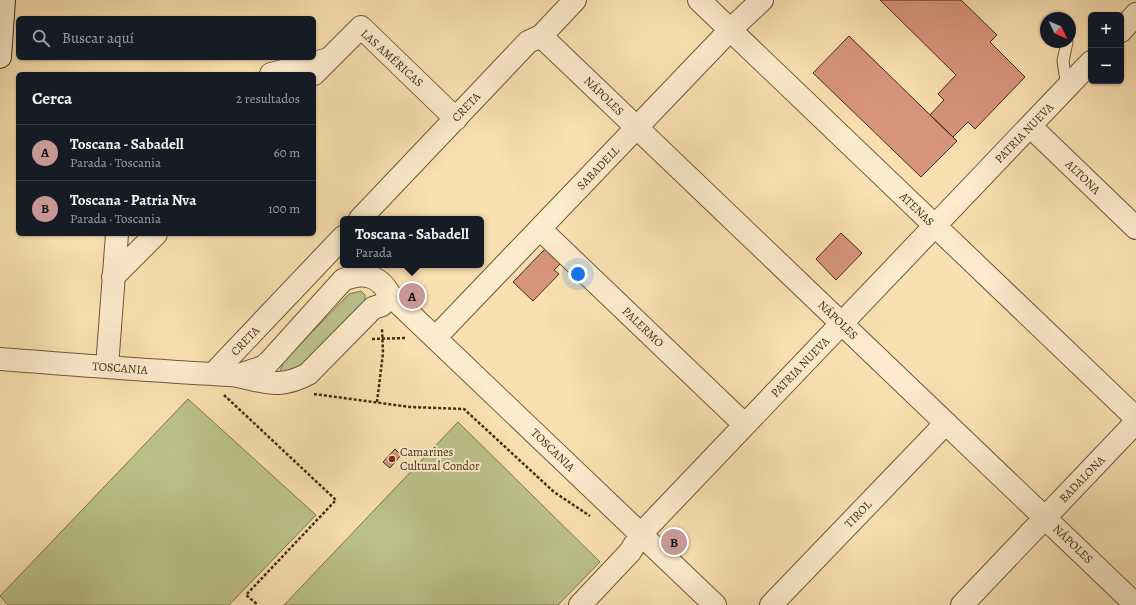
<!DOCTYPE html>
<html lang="es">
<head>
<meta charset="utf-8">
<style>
	:root { --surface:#171b24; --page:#20242c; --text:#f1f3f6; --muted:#9ea1a6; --line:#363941; --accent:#c59692 }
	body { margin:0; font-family:Alegreya,serif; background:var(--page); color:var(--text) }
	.controls { position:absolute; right:12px; top:12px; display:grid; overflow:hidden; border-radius:6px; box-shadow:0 1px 3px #0004 }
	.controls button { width:36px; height:36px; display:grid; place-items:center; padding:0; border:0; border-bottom:1px solid var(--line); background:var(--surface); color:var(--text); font:20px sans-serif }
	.compass { position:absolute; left:1040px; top:12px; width:36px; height:36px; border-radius:50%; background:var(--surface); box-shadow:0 1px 3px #0004; rotate:134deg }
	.you { position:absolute; left:578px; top:274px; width:14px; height:14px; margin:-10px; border:3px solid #fff; border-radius:50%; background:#1a73e8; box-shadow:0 0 0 6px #1a73e833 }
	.badge { display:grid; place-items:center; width:26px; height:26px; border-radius:50%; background:var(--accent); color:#111; font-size:13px; font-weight:700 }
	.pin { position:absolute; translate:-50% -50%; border:2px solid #fff; box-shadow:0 1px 4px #0006 }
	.popup { position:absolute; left:340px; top:216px; width:144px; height:52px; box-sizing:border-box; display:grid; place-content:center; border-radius:6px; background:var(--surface); filter:drop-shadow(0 1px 3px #0005); font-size:13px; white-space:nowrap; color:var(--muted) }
	.popup b { font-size:15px; color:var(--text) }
	.popup::after { content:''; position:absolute; left:50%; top:100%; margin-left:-8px; border:8px solid transparent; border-top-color:var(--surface) }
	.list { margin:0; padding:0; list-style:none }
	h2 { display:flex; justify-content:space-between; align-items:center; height:52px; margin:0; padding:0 16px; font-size:17px }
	h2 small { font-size:13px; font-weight:400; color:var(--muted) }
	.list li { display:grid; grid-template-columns:26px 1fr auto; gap:12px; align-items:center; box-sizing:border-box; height:56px; padding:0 16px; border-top:1px solid var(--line) }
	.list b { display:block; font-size:15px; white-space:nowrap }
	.list p { margin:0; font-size:13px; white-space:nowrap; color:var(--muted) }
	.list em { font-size:13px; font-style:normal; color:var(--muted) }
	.icon { flex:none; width:22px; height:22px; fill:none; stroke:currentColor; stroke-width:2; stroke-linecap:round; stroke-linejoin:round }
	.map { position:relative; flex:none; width:1136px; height:605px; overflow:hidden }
	.search { position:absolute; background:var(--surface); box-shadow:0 1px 3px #0004; left:16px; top:16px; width:300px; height:44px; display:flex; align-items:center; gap:10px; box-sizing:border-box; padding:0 14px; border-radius:6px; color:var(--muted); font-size:15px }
	.panel { position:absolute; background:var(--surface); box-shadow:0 1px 3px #0004; left:16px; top:72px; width:300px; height:164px; border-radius:6px }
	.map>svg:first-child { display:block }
</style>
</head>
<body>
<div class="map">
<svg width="1136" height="605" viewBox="0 0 1136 605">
	<rect width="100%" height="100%" fill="#fae0b0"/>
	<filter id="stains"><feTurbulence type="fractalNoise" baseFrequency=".005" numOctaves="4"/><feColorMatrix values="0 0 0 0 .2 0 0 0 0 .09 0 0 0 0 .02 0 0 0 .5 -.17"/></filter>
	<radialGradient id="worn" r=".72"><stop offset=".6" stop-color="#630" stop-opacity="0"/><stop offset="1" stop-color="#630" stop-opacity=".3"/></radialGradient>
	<!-- green -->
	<path fill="#bcc28c" stroke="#7f7650" d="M361,291L365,295V300L291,376L279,374L284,361L349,294Z
		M188,399L316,515L229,605H8L0,596Z
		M458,422L600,562L558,605H284Z"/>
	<!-- building -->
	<path fill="#d7957d" stroke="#422b13" d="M880,0H961L997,35L990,42L1025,77L975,129L968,122L953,137L930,115L944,100L938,94L956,75Z
		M849,36L957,141L921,177L813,73Z
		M841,233L862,253L836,280L816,259Z
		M545,249L560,264L554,270L559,274L533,301L513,282Z
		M395,449L401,455L390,468L383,462Z"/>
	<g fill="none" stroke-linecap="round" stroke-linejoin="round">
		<!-- lane casing -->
		<g stroke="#70583a" stroke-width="13">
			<path id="lane" d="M1067,42L1063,61L1067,87"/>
		</g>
		<!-- street casing -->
		<g stroke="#70583a" stroke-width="24">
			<path id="street" d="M699,0L1136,418
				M1121,31L1136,14
				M541,36L1136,605
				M271,74L329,59
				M314,74L361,27L456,119
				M1030,126L1136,228
				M360,219L528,42L541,36L575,0
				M540,229L745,425
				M113,277L156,234
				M435,338L730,30L762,0
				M0,359C76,365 152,371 229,375C246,376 262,384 279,383C290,382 299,379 308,374L373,308L382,305L390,295
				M107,367L117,234
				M213,374L343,237
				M239,375L263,367L269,362L343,280C363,271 379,275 390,295L715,605
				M580,605L630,552L641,534L658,516L1091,62
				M771,605L946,423
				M962,605L1136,422"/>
		</g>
		<!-- secondary casing -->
		<g stroke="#422b13" stroke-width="24">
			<path id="secondary" d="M0,57L4,0"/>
		</g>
		<!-- path -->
		<path stroke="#422b13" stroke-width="2.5" stroke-dasharray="3 2" stroke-linecap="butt" d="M372,339L405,338
			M314,394L410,407L464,409L554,492L590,516
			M224,395L336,500L246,595L258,605
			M377,402L383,353L382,329"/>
		<!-- lane -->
		<use href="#lane" stroke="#fcebcc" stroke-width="11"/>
		<!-- street -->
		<use href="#street" stroke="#fcebcc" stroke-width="22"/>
		<!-- secondary -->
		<use href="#secondary" stroke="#fcebcc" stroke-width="22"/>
	</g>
	<!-- markers -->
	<circle fill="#8f2418" stroke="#fcebcc" stroke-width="1.5" cx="392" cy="459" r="4"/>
	<g text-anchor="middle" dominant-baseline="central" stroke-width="4" stroke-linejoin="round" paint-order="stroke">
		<!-- street labels -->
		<g font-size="12" fill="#422b13" stroke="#fcebcc">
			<text transform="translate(392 58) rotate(42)">LAS AMÉRICAS</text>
			<text transform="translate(604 96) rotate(44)">NÁPOLES</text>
			<text transform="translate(466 107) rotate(-47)">CRETA</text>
			<text transform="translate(1024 133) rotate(-46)">PATRIA NUEVA</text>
			<text transform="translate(598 168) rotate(-46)">SABADELL</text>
			<text transform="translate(1083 177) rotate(44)">ALTONA</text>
			<text transform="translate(917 209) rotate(44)">ATENAS</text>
			<text transform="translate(838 320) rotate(44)">NÁPOLES</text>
			<text transform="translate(643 327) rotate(44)">PALERMO</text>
			<text transform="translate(245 341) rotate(-47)">CRETA</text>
			<text transform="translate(800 367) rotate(-46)">PATRIA NUEVA</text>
			<text transform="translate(120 368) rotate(4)">TOSCANIA</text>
			<text transform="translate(553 450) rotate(44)">TOSCANIA</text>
			<text transform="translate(1082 479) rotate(-46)">BADALONA</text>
			<text transform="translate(858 514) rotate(-46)">TIROL</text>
			<text transform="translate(1073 544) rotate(44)">NÁPOLES</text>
		</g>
		<!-- poi labels -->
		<g font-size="12" fill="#422b13" stroke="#fcebcc" text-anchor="start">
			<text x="400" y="452">Camarines<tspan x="400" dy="14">Cultural Condor</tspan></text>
		</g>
	</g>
	<rect width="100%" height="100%" filter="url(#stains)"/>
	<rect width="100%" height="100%" fill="url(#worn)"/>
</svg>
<div class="controls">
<button>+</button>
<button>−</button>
</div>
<svg class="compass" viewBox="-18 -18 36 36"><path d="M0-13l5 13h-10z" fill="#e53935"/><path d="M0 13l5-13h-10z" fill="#9ea1a6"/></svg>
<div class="you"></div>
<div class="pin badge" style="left:412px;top:296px">A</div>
<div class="popup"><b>Toscana - Sabadell</b>Parada</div>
<div class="pin badge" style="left:674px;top:542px">B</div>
<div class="search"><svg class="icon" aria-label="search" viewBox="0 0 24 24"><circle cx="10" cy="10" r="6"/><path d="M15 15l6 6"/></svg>Buscar aquí</div>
<section class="panel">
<h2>Cerca<small>2 resultados</small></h2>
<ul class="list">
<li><span class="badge">A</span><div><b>Toscana - Sabadell</b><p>Parada · Toscania</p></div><em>60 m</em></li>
<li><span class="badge">B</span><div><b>Toscana - Patria Nva</b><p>Parada · Toscania</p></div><em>100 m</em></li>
</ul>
</section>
</div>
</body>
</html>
